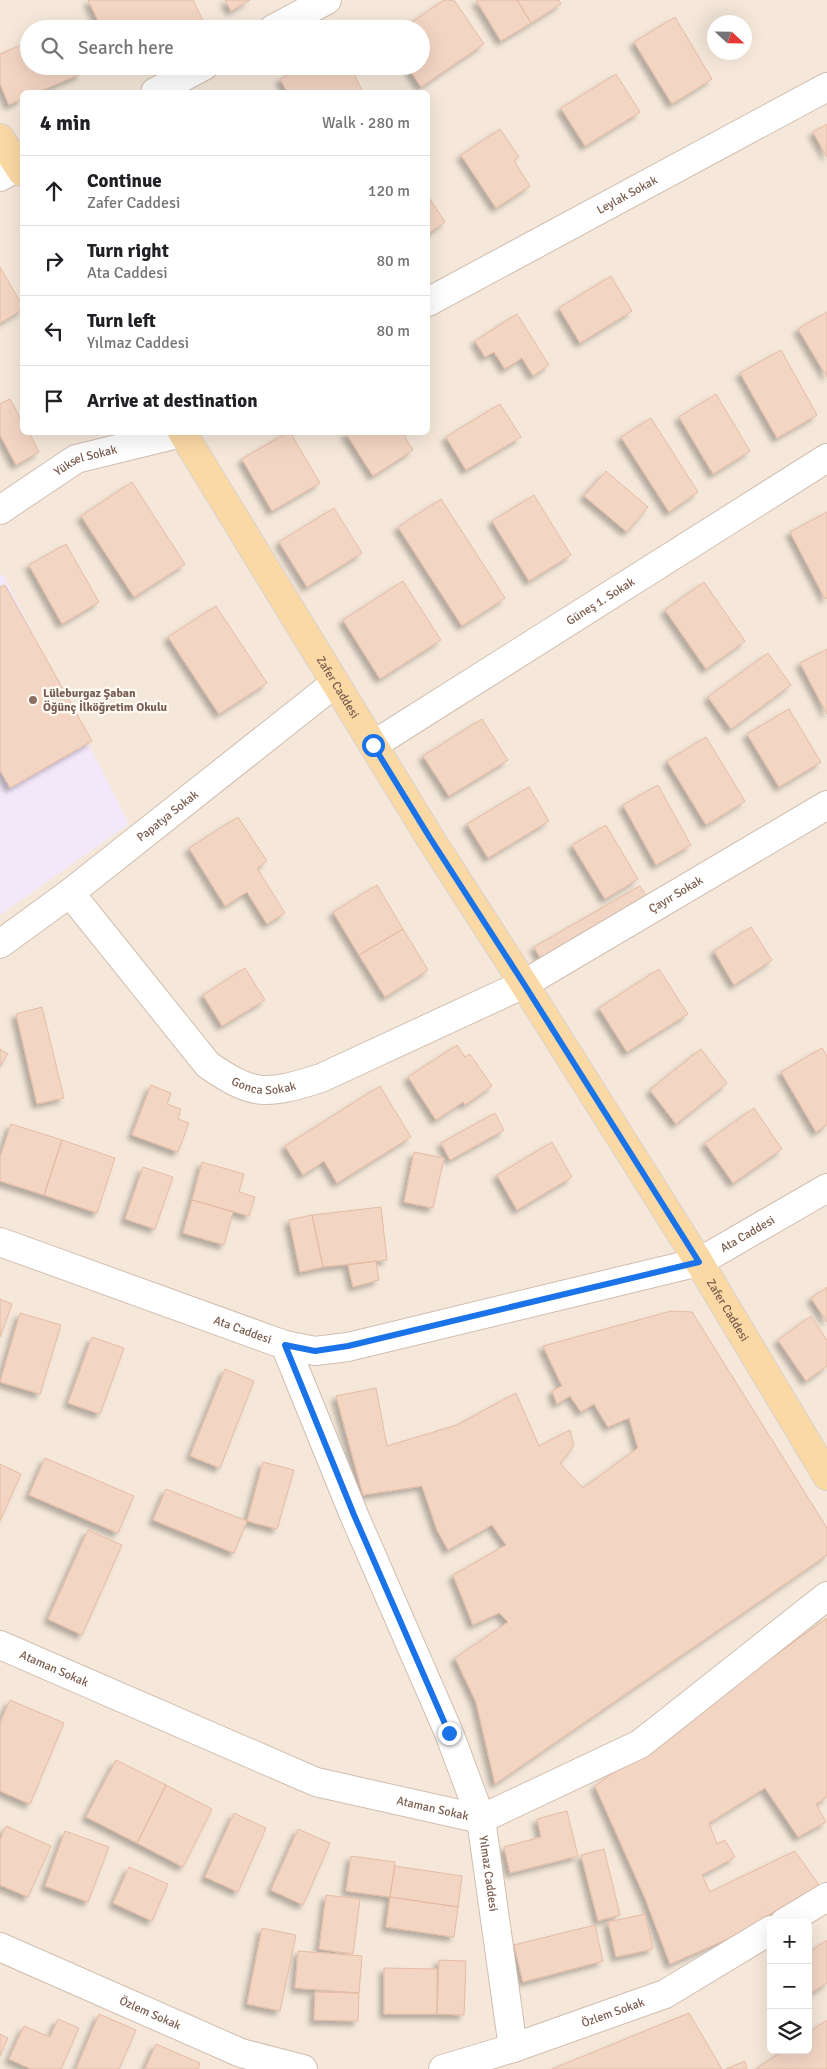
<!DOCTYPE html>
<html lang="en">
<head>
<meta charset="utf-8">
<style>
	:root { --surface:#fff; --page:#f6f6f6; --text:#202124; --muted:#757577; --line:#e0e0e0 }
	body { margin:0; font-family:Signika,sans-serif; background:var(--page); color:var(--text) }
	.controls { position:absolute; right:15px; bottom:15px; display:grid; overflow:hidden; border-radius:8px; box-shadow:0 5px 20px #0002 }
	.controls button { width:45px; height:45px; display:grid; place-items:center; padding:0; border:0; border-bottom:1px solid var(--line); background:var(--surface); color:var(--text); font:25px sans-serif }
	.compass { position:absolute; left:707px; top:15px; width:45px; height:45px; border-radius:50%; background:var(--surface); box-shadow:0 5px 20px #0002; rotate:112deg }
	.stop { position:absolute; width:15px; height:15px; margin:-11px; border:4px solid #1a73e8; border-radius:50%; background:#fff }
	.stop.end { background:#1a73e8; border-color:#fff; box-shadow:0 1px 5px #0008 }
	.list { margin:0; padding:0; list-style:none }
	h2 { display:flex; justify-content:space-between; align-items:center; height:65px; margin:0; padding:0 20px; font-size:21px }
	h2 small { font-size:16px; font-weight:400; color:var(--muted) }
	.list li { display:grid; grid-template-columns:32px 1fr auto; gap:15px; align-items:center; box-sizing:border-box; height:70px; padding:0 20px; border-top:1px solid var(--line) }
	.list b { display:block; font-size:19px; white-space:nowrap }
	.list p { margin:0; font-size:16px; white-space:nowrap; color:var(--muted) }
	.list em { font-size:16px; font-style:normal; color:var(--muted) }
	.icon { flex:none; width:28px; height:28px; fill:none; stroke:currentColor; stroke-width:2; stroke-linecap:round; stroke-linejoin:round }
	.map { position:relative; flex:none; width:827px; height:2069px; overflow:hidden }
	.search { position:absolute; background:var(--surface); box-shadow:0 5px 20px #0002; left:20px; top:20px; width:410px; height:55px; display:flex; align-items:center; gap:12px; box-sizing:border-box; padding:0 18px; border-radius:28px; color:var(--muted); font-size:19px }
	.panel { position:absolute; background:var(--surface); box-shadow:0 5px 20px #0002; left:20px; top:90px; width:410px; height:345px; border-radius:8px }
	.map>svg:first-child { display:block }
</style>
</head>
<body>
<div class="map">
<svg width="827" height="2069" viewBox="0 0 827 2069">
	<defs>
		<filter id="shadow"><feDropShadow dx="-4.5" dy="4.5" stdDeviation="2.5" flood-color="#0004"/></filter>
	</defs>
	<rect width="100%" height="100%" fill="#fdf6ec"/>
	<!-- residential -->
	<path fill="#f5e8da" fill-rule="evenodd" d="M0,0H827V2069H0ZM714,22H744V52H714ZM29,29H421V66H29ZM22,92H428V432H22ZM771,1923H808V2050H771Z"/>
	<!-- education -->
	<path fill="#f3e8fa" d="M3,574L129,824L0,915V576Z"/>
	<!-- building -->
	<path fill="#f3d5c3" stroke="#e6bba3" filter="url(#shadow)" d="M88,0H193L204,23L192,29H102Z
		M225,0H250L231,11Z
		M444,0H454L484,44L421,87L407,66H421V29H402Z
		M476,0H517L531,23L501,41Z
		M517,0H559L561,4L531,23Z
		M675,17L712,79L672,104L634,42Z
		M29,42V66H78L81,74L38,92H22V99L9,105L0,84V54Z
		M305,66H350L363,92H287L280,79Z
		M616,74L640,112L585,146L561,108Z
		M827,124V157L813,132Z
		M500,129L519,157L514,161L530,186L496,208L461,155Z
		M428,196L445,222L428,234Z
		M0,267L22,305V310L0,323Z
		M611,276L632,311L580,343L559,308Z
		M827,312V377L798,329Z
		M517,314L549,365L533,376L522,358L505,369L494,352L485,357L475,341Z
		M781,350L817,415L777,438L740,373Z
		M716,394L750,451L713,474L679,417Z
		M10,399L22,421V432H29L39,452L16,465L0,435V404Z
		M500,404L521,437L466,470L446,437Z
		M651,418L698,492L669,512L621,437Z
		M288,432H290L320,483L272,511L242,459Z
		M345,432H402L413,450L373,476Z
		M606,471L648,507L627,532L584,496Z
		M132,482L185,564L134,597L81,516Z
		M534,495L571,555L529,581L492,521Z
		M441,499L505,598L462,626L398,527Z
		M334,508L362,553L307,587L279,542Z
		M827,512V598L825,599L790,532Z
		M66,544L99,602L62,624L29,565Z
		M403,581L441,640L380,679L343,620Z
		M704,582L745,641L706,669L665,610Z
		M5,585L92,741L10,788L0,770V587Z
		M216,606L267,683L219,714L168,637Z
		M827,649V714L800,663Z
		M768,653L791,685L731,729L708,697Z
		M789,709L821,762L779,787L747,734Z
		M482,719L508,760L449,796L423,756Z
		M706,737L745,801L706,825L667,761Z
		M658,785L691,845L656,865L623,805Z
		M529,787L549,821L488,858L467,824Z
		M238,817L267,861L257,868L285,913L267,924L247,892L225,906L189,848Z
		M606,825L638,879L605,899L572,845Z
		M377,885L403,929L359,955L333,912Z
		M640,886L648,899L542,961L534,947Z
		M751,927L772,960L734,985L714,951Z
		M403,929L428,970L385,997L359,955Z
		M245,968L265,1000L222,1026L203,995Z
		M659,969L688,1014L627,1052L599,1008Z
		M42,1007L64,1098L37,1104L16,1014Z
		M457,1045L465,1057L470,1054L492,1086L465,1105L463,1102L436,1120L408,1077Z
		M822,1048L827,1056V1125L816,1132L781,1072Z
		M0,1049L8,1054L0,1066Z
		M701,1049L727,1083L676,1124L650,1090Z
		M151,1085L171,1093L167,1104L181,1109L178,1119L189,1123L178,1152L132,1135Z
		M380,1086L411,1137L337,1183L324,1161L303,1175L285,1146Z
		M754,1108L782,1149L733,1183L705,1143Z
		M495,1113L504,1130L450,1160L441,1143Z
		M11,1124L62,1140L44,1195L0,1181V1157Z
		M62,1140L115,1158L97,1213L44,1195Z
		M552,1142L572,1177L517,1210L497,1175Z
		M414,1152L444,1158L433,1208L404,1202Z
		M202,1162L244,1174L239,1192L255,1197L249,1216L192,1200Z
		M143,1167L173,1177L155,1229L125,1219Z
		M192,1200L233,1212L224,1245L183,1233Z
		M381,1207L387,1260L323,1267L312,1215Z
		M312,1215L323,1267L300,1272L289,1220Z
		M376,1261L379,1280L353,1287L348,1265Z
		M827,1287V1322L811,1298Z
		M0,1299L12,1304L0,1337Z
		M671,1311L692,1312L827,1528V1555L495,1784L476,1702L455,1658L508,1622L499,1613L473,1625L453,1575L506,1545L492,1525L448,1550L437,1530L422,1486L363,1495L336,1396L376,1388L387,1446L457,1425L516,1393L539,1446L570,1430L574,1446L560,1463L583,1488L638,1448L629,1418L608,1427L594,1404L581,1412L570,1396L557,1404L552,1391L562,1386L543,1346Z
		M20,1313L61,1325L40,1394L0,1382Z
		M811,1316L827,1340V1366L806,1381L778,1340Z
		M92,1337L124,1348L100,1414L68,1403Z
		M225,1369L254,1381L220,1468L190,1456Z
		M45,1458L134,1496L118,1533L29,1495Z
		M263,1462L294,1470L277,1529L247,1521Z
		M0,1464L21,1474L0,1521Z
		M166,1489L247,1521L234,1553L153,1520Z
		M88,1530L122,1545L82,1635L48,1619Z
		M827,1618V1797L816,1804L826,1822L798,1837L765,1788L709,1823L717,1844L725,1840L735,1857L702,1875L710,1892L795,1851L819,1885L730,1938L670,1964L645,1898L595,1786Z
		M10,1700L64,1723L30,1804L0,1791V1723Z
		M116,1760L166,1785L137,1843L86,1817Z
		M166,1785L212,1809L183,1867L137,1843Z
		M567,1811L578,1856L510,1873L504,1847L541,1837L537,1819Z
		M234,1813L266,1828L238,1892L205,1877Z
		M6,1826L51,1846L28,1897L0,1885V1840Z
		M298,1829L330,1843L303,1905L271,1890Z
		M65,1831L109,1847L88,1902L45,1886Z
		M604,1849L620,1915L598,1921L581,1855Z
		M351,1856L395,1862L390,1897L346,1891Z
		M395,1866L462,1876L458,1907L390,1897Z
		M129,1867L168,1884L152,1921L113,1903Z
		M326,1895L360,1899L353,1954L319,1949Z
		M390,1897L458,1907L454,1937L386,1927Z
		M645,1914L653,1949L616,1957L608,1922Z
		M595,1925L603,1961L523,1982L514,1945Z
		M262,1928L296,1935L280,2011L247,2004Z
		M827,1940V1983L808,1995V1953Z
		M298,1951L362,1956L359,1993L295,1988Z
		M439,1960L466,1961L464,2015L437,2014Z
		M384,1968L437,1969V2014H384Z
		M315,1992L359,1993L358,2021L314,2020Z
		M689,2013L722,2069H552Z
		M99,2014L136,2030L119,2069H76Z
		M58,2019L79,2028L61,2069H31L9,2059L24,2026L50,2037Z
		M827,2020V2069H756L784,2050H808V2033Z
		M0,2034L8,2038L0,2056Z
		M156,2044L200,2063L198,2069H145Z
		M745,2061L747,2069H726Z"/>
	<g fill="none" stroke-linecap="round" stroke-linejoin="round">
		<!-- minor casing -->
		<g stroke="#d1beb0" stroke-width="30">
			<g id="minor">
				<path d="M273,29L327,0"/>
				<path d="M155,92L204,66"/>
				<path d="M0,177L22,164"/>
				<path id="s1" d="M428,302L827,87"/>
				<path id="s2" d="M0,510L76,459L186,432"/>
				<path id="s3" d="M373,745L827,458"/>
				<path id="s4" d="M70,893L208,1065C255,1097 266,1095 321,1078L524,984L827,805"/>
				<path id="s5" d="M0,944L70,893L334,684"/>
				<path id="s6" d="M0,1242L285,1345L315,1351L348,1347L699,1262L827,1188"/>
				<path id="s7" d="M285,1345L354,1515L449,1733L481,1819L513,2048"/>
				<path id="s8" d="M0,1645L316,1782L481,1819L640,1744L827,1596"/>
				<path d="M784,1923L827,1897"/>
				<path id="s9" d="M0,1947L241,2053L303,2069"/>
				<path id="s10" d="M443,2069L513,2048L665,1994L771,1930"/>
			</g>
		</g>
		<!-- major casing -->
		<g stroke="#dad1cd" stroke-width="30">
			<g id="major">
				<path d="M0,138L22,172"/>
				<path id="s11" d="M182,432L430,838L524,984L699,1262L827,1476"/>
			</g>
		</g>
		<!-- minor -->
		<use href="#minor" stroke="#fff" stroke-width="28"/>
		<!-- major -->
		<use href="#major" stroke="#fbd9a5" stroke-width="28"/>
	</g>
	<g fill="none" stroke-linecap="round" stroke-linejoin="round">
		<!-- route -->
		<path stroke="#1a73e8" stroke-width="6" d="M373,745L430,838L524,984L699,1262L348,1346L315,1351L285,1345L354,1515L449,1733"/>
	</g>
	<!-- markers -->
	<circle fill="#8d6e63" stroke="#fffaf3" stroke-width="2" cx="33" cy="700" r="5"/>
	<g text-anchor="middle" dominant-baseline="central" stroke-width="4.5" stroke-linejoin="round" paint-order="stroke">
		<!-- street labels -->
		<g font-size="12" fill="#7a5c4d" stroke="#fffaf3">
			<text stroke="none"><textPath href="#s1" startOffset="226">Leylak Sokak</textPath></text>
			<text stroke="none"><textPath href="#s2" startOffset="100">Yüksel Sokak</textPath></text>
			<text stroke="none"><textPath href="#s3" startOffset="269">Güneş 1. Sokak</textPath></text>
			<text stroke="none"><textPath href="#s11" startOffset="299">Zafer Caddesi</textPath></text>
			<text stroke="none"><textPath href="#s5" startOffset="211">Papatya Sokak</textPath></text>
			<text stroke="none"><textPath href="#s4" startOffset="741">Çayır Sokak</textPath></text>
			<text stroke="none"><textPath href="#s4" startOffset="282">Gonca Sokak</textPath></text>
			<text stroke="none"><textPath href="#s6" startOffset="784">Ata Caddesi</textPath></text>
			<text stroke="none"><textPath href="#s11" startOffset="1034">Zafer Caddesi</textPath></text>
			<text stroke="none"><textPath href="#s6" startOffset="258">Ata Caddesi</textPath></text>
			<text stroke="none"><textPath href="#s8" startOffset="59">Ataman Sokak</textPath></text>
			<text stroke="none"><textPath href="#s8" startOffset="464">Ataman Sokak</textPath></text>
			<text stroke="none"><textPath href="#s7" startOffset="568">Yılmaz Caddesi</textPath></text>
			<text stroke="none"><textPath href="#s10" startOffset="179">Özlem Sokak</textPath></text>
			<text stroke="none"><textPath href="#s9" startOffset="164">Özlem Sokak</textPath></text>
		</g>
		<!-- education labels -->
		<g font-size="12" font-weight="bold" fill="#785e54" stroke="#fffaf3" text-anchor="start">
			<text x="43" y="693">Lüleburgaz Şaban<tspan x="43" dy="14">Öğünç İlköğretim Okulu</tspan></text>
		</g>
	</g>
</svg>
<div class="controls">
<button>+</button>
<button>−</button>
<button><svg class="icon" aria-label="layers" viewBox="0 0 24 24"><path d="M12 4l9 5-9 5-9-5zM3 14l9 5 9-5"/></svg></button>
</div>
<svg class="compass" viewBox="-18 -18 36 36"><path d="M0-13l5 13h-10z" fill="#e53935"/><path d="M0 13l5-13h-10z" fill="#757577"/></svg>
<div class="stop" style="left:373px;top:745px"></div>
<div class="stop end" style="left:449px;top:1733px"></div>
<div class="search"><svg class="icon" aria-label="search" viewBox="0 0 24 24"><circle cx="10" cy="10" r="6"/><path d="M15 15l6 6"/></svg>Search here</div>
<section class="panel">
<h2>4 min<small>Walk · 280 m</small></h2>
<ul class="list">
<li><svg class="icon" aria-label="ahead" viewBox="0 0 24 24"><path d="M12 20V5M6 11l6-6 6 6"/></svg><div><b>Continue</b><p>Zafer Caddesi</p></div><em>120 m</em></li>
<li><svg class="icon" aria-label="right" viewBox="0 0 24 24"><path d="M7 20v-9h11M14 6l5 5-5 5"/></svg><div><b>Turn right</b><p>Ata Caddesi</p></div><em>80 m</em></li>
<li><svg class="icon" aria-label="left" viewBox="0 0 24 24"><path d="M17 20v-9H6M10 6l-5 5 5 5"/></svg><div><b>Turn left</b><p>Yılmaz Caddesi</p></div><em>80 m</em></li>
<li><svg class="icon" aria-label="arrive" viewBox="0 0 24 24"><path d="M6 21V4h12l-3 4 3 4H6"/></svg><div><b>Arrive at destination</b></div></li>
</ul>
</section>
</div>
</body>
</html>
